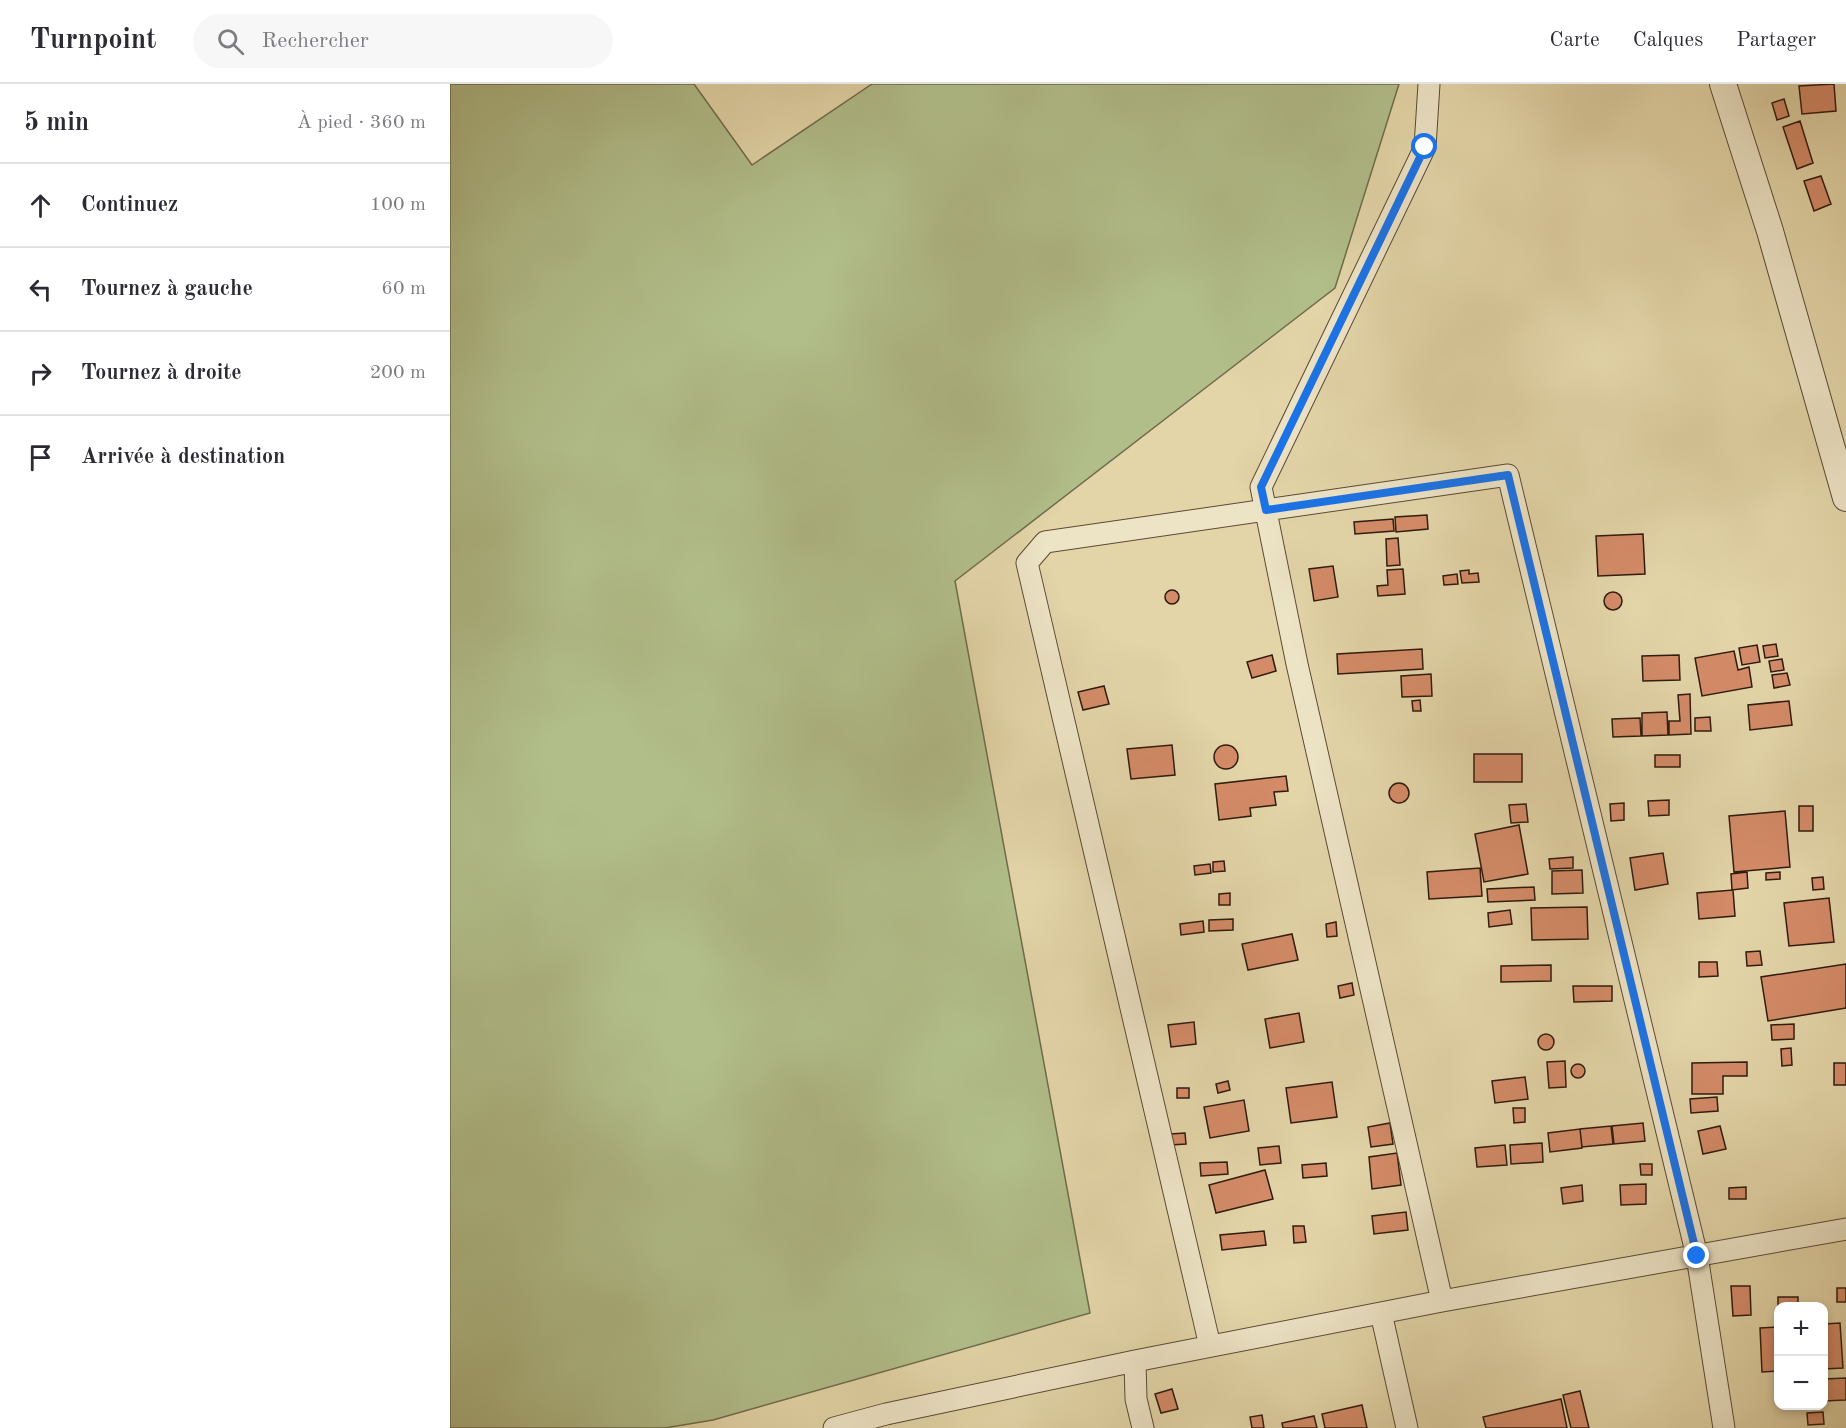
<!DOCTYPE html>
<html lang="fr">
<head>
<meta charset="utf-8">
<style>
	:root { --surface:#fff; --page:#f7f7f7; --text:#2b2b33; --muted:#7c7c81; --line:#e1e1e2 }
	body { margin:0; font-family:"Old Standard TT",serif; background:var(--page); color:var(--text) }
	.controls { position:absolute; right:18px; bottom:18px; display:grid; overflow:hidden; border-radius:12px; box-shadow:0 3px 9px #0003 }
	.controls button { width:54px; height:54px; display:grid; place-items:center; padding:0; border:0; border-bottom:2px solid var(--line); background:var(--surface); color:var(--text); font:30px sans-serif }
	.stop { position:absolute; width:18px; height:18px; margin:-14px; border:4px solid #1a73e8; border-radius:50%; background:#fff }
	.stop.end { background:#1a73e8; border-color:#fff; box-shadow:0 2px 6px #0008 }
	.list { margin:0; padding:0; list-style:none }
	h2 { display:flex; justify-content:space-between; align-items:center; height:78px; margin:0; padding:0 24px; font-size:26px }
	h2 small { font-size:20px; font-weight:400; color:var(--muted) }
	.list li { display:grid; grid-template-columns:39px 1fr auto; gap:18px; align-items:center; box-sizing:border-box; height:84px; padding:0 24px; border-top:2px solid var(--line) }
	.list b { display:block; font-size:22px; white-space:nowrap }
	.list em { font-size:20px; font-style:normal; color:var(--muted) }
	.icon { flex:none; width:33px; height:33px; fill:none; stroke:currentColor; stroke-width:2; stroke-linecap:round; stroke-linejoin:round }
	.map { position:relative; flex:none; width:1396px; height:1344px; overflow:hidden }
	header { display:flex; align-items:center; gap:36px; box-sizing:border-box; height:84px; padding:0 30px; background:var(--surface); border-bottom:2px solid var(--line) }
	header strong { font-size:28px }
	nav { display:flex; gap:33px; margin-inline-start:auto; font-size:21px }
	.search { width:420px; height:54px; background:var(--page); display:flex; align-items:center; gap:15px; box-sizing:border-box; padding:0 21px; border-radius:33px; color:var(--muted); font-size:22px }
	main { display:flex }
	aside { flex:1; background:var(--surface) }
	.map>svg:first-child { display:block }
</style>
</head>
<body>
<header>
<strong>Turnpoint</strong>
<div class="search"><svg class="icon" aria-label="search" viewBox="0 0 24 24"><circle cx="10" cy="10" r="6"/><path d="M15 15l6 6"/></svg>Rechercher</div>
<nav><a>Carte</a><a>Calques</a><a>Partager</a></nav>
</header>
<main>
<aside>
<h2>5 min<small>À pied · 360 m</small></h2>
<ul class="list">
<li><svg class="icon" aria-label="ahead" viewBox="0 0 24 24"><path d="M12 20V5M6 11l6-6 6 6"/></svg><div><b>Continuez</b></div><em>100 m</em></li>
<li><svg class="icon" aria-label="left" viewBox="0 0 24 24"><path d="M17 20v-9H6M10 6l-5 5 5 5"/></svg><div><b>Tournez à gauche</b></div><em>60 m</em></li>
<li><svg class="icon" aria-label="right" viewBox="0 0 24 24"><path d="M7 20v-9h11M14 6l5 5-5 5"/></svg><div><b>Tournez à droite</b></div><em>200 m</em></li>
<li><svg class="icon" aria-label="arrive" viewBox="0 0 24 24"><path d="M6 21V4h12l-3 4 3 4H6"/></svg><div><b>Arrivée à destination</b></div></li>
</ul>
</aside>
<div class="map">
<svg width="1396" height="1344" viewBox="0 0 1396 1344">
	<rect width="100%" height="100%" fill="#e3d5a8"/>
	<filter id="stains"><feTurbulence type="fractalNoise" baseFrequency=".00333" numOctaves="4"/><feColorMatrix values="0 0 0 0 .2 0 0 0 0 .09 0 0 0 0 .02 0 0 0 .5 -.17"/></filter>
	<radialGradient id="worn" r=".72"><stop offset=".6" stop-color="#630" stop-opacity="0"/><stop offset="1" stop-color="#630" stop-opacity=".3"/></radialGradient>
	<!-- green -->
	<path fill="#b1be8a" stroke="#706c4c" stroke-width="1.5" d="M0,0H244L302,81L422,0H949L885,204L505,497L640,1229L263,1336L215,1344H0Z"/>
	<!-- building -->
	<path fill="#d48b68" stroke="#2f1b0e" stroke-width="1.5" d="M1384,0L1386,27L1352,30L1349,2Z
		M1334,15L1339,32L1327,36L1322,19Z
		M1350,37L1363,79L1347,85L1333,43Z
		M1371,92L1381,120L1364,127L1354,97Z
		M977,431L978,445L946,448L945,433Z
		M943,435L944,447L905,450L904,438Z
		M1193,450L1195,490L1148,492L1146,452Z
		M948,454L950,481L937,482L936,455Z
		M883,482L888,513L864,517L859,485Z
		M953,485L955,510L928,512L927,502L938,501L937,486Z
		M1019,486V490L1028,489L1029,498L1012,499L1010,487Z
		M1007,490L1008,500L994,501L993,492Z
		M715 513a7 7 0 1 1 14 0a7 7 0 1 1-14 0Z
		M1154 517a9 9 0 1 1 18 0a9 9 0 1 1-18 0Z
		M1326,560L1328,572L1315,574L1313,562Z
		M1307,561L1310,578L1292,581L1289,564Z
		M972,565L973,585L888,590L887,570Z
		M1284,567L1288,586L1299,583L1302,603L1252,612L1245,574Z
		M822,571L826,587L802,594L797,578Z
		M1229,571L1230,596L1193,597L1192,572Z
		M1332,575L1334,586L1321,588L1319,577Z
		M1337,589L1340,601L1324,604L1322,591Z
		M981,590L982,612L952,613L951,592Z
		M654,602L659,620L633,626L628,608Z
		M1240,610L1241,650L1219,651V637H1230L1228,611Z
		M970,616L971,627H963L962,617Z
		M1339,617L1342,641L1300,646L1298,621Z
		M1217,628L1218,651L1192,652V629Z
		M1260,633L1261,647H1245V634Z
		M1190,634L1191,652L1163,653L1162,635Z
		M722,661L725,691L681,695L677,665Z
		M764 673a12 12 0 1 1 24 0a12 12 0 1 1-24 0Z
		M1024,670H1072V698H1024Z
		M1205,671H1230V683H1205Z
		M836,692L838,707L824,708L826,721L800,724L801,732L769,736L765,700Z
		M939 709a10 10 0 1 1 20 0a10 10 0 1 1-20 0Z
		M1219,716V731L1199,732L1198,717Z
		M1174,719V736L1161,737L1160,720Z
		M1076,720L1078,738L1061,739L1059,721Z
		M1349,722H1363V747H1349Z
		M1335,727L1340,783L1284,788L1279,732Z
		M1069,741L1078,790L1034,798L1025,750Z
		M1213,769L1218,800L1185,806L1180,774Z
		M1123,773V784L1100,785L1099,775Z
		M774,777L775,787L763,788V778Z
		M760,780L761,789L745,791L744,782Z
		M1030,784L1032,812L979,815L977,788Z
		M1132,786L1133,809L1102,810V787Z
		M1297,788L1298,804L1282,806L1281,790Z
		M1330,788V795L1316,796V789Z
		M1373,793L1374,805L1363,806L1362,794Z
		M1084,803L1085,816L1038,818L1037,805Z
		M1283,806L1285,832L1249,835L1247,809Z
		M780,809V821H769V810Z
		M1379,814L1384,858L1339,862L1334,819Z
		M1137,823L1138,855L1082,856L1081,824Z
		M1060,826L1062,840L1039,843L1038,829Z
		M783,835V846L759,847V836Z
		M753,837L754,848L731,851L730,840Z
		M886,838L887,852L877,853L876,840Z
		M842,850L848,876L798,886L792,860Z
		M1310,867L1312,881L1297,882L1296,868Z
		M1249,878H1267L1268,892L1249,893Z
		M1396,880V924L1318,937L1311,893Z
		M1101,881V897L1051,898V882Z
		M902,899L904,911L890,914L888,902Z
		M1123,902H1162V917L1124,918Z
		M849,929L854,958L820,964L815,935Z
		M744,938L746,960L721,963L718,941Z
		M1344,940V955L1322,956L1321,941Z
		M1088 958a8 8 0 1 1 16 0a8 8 0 1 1-16 0Z
		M1341,964L1342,981L1332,982L1331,965Z
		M1115,977L1116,1003L1099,1004L1097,978Z
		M1297,978V992H1273V1010H1242V979Z
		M1384,979H1396V1001H1384Z
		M1121 987a7 7 0 1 1 14 0a7 7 0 1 1-14 0Z
		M1075,993L1078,1015L1045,1019L1042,997Z
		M778,997L780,1006L768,1009L766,1000Z
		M882,998L887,1033L841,1039L836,1004Z
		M727,1004H739V1014H727Z
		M1267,1013L1268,1027L1241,1029L1240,1015Z
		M794,1016L799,1047L760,1054L754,1023Z
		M1063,1024H1075V1038L1064,1039Z
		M940,1039L943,1060L921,1063L918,1043Z
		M1193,1039L1195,1057L1164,1060L1162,1042Z
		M1161,1042L1163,1060L1132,1063L1130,1045Z
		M1270,1042L1276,1065L1253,1070L1248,1047Z
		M1130,1045L1132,1064L1100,1068L1098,1049Z
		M735,1049L736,1060L721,1061L720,1050Z
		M1092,1059L1093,1078L1061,1080L1060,1061Z
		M1055,1061L1057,1081L1027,1083L1025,1064Z
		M829,1062L831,1079L810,1081L808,1064Z
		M947,1069L951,1101L922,1105L919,1073Z
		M777,1078L778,1090L751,1092L750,1079Z
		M876,1079L877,1092L853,1094L852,1081Z
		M1190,1080H1202V1091H1191Z
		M815,1086L823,1115L766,1129L759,1101Z
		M1196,1100V1120L1171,1121L1170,1101Z
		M1132,1101L1133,1117L1113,1120L1111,1104Z
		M1296,1103V1115H1279V1104Z
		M956,1128L958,1146L924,1150L922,1132Z
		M843,1142H854L856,1158L844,1159Z
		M814,1147L816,1161L772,1166L770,1151Z
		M1281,1202H1300L1301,1231L1283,1232Z
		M1387,1204H1396V1218H1387Z
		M1328,1213H1348V1222H1328V1224Z
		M1390,1239L1393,1284L1374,1285V1240Z
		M1328,1243V1287L1312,1288L1310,1244Z
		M1396,1294V1316L1374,1317V1295Z
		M722,1305L728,1325L711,1329L705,1310Z
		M1130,1307L1139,1344H1121L1113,1311Z
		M1111,1315L1117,1344H1036L1033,1333Z
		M912,1321L917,1344H875L872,1330Z
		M1373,1328L1374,1340L1358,1341L1357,1329Z
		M812,1331L814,1344H802L800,1333Z
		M864,1332L867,1344H833L832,1339Z"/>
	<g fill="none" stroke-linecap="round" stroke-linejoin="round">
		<!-- minor casing -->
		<g stroke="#5c4a34" stroke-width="23">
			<path id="minor" d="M979,0L975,63L811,403L847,580L992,1217
				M931,1229L957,1344
				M760,1262L577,479L595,458L1058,391L1247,1172L1274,1344
				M685,1277L686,1315L693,1344
				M384,1344L436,1330L685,1277L992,1217L1396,1145"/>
		</g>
		<!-- tertiary casing -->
		<g stroke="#5c4a34" stroke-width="28">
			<path id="tertiary" d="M1273,0L1320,147L1396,414"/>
		</g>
		<!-- minor -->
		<use href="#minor" stroke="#ede4c6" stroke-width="21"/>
		<!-- tertiary -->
		<use href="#tertiary" stroke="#ede4c6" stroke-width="26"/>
	</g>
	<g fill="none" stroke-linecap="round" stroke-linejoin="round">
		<!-- route -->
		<path stroke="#1a73e8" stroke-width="8" d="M975,63L811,403L816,426L1058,391L1247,1172"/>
	</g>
	<rect width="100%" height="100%" filter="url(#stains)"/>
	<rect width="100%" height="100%" fill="url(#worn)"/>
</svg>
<div class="controls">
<button>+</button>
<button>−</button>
</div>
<div class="stop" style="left:975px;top:63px"></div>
<div class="stop end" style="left:1247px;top:1172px"></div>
</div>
</main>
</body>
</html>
